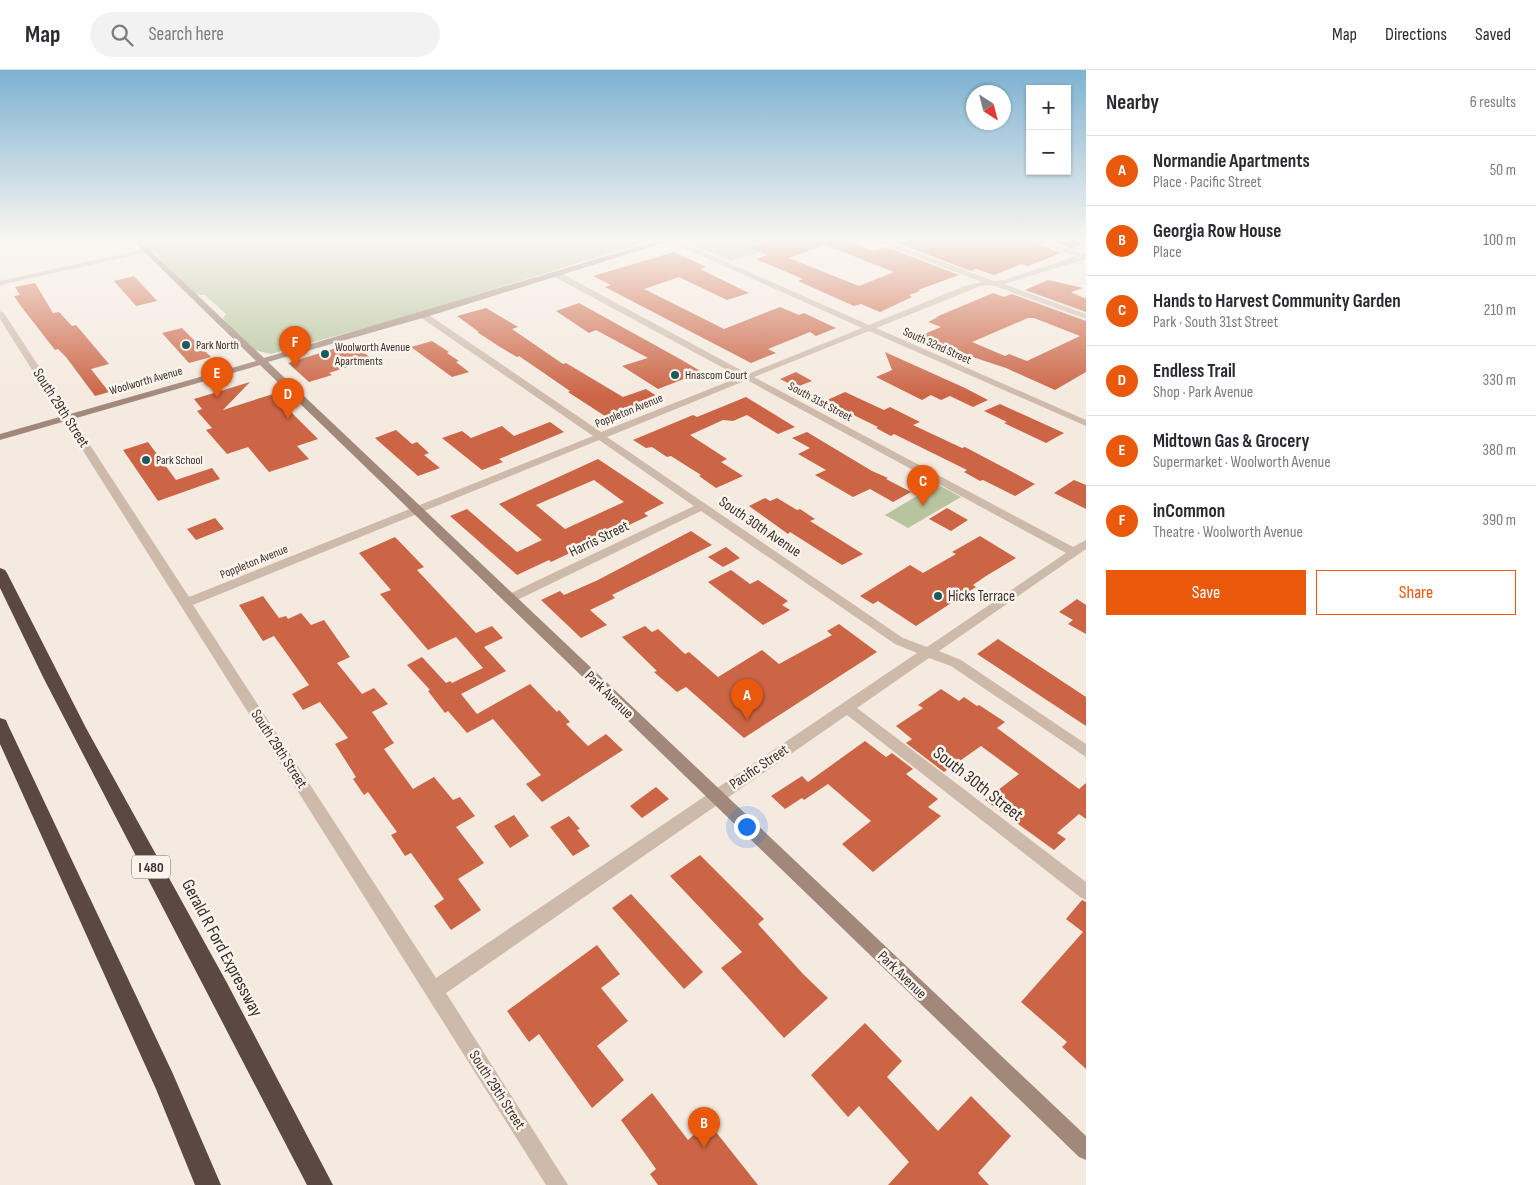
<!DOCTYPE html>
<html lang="en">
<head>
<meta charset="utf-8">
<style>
	:root { --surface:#fff; --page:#f2f2f3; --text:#2b2b33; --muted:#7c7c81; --line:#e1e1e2; --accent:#ea580c }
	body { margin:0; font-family:"Sofia Sans Condensed",sans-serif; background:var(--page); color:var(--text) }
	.controls { position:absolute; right:15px; top:15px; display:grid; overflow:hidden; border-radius:0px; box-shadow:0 1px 4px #0004 }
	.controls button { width:45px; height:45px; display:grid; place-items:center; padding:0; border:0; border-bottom:1px solid var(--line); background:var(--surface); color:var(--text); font:25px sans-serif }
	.compass { position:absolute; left:966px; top:15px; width:45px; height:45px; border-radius:50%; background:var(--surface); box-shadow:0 1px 4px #0004; rotate:144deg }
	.you { position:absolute; left:746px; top:756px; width:18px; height:18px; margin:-12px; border:4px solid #fff; border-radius:50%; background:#1a73e8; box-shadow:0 0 0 8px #1a73e833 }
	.badge { display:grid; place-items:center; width:32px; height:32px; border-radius:50%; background:var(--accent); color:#fff; font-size:16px; font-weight:700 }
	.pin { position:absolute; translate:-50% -41px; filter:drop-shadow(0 1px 2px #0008) }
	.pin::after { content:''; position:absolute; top:26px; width:18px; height:15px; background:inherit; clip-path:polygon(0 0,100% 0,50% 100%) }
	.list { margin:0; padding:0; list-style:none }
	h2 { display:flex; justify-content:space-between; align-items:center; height:65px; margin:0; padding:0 20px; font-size:21px }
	h2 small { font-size:16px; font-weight:400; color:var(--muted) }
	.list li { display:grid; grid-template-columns:32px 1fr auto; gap:15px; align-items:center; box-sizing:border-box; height:70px; padding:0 20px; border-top:1px solid var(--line) }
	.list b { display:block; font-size:19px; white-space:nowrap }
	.list p { margin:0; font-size:16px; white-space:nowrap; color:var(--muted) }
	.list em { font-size:16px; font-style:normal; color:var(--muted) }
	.actions { display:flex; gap:10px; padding:15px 20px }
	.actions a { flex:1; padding:11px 0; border:1px solid var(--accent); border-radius:0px; text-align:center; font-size:18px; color:var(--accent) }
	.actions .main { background:var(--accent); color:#fff }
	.icon { flex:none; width:28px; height:28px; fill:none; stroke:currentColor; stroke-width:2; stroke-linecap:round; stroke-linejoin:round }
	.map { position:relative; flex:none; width:1086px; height:1115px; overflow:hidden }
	header { display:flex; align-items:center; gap:30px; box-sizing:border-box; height:70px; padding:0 25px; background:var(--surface); border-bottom:1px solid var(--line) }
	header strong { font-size:24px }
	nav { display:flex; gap:28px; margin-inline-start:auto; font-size:18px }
	.search { width:350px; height:45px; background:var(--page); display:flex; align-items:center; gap:12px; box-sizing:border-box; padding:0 18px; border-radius:28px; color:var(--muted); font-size:19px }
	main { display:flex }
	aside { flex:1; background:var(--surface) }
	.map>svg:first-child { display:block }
</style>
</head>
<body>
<header>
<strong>Map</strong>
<div class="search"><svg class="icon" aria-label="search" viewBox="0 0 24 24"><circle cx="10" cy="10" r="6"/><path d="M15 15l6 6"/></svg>Search here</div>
<nav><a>Map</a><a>Directions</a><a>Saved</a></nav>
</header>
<main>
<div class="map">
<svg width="1086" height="1115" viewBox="0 0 1086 1115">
	<rect width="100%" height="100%" fill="#f4eadf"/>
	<!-- green -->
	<path fill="#b7c49d" d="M141,169H657L390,251L271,284L255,280L227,254L223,248L226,244L205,225H200L192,223Z
		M697,169H770L783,175L731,191L687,172Z
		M937,414L961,427L908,458L885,445Z"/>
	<!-- building -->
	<path fill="#cb6546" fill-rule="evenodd" d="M777,169H844L874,181L886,177L959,205L918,220L920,221L909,225L912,227L880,242L861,234L854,236L798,211L803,209L756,189L767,185L749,178ZM825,175L894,202L859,216L789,188Z
		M909,169H1025L1061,183L1028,196L1022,194L994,205L976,199L971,201L897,173Z
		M1045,169H1086V173L1072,179Z
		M674,182L706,197L700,199L749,223L727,230L679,207L644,219L724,259L780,237L799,245L804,243L836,258L816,266L810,262L768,279L776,283L751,293L605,217L611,215L593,206Z
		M134,206L157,231L136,236L114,211Z
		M1048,210L1083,218L1071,222L1086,229V242L1025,220Z
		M35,213L53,243L59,242L72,256L76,255L109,294L91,299L109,322L95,326L66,287L58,279L55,280L20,235L14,226L20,225L15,217Z
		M993,223L1004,227L1012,224L1086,251V302L1055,320L1006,298L915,268L941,257L928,252L938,247H936ZM1028,248H1034L1080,266L1027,291L1009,284L1005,286L972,272Z
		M579,233L680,289L702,302L658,319L622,296L648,288L596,260L589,263L556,241Z
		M486,238L518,257L512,259L563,294L566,293L623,327L646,319L660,328L630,339L633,341L611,350L568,322L570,321L519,286L517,287L500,277L477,262H479L457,246Z
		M182,258L211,287L189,293L162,263Z
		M432,271L449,282L447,283L459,291L456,292L469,302L452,307L411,277Z
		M352,273L372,289L329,303L332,305L309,312L288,293Z
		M885,282L965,318L988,330L973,337L950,326L941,330L931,325L922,330L876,307L892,300Z
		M796,302L812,311L796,317L780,309Z
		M250,312L223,340L273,324L318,369L297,376L309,389L269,402L248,377L227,384L206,360L212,358L197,341L202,339L194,329Z
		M845,322L884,340L890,337L920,352L913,355L962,378L965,377L1035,414L1015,426L983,410L980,411L964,402L967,400L894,364L891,366L876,358L878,357L825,331Z
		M746,327L795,357L778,364L747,345L733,351L723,350L690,365L727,389L721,392L743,406L716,418L699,406L701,405L671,386L667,387L652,377L646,378L633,370L693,345L697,347Z
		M1000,334L1064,363L1046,373L1004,353L1007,352L984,341Z
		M550,352L564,362L499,389L503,392L482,400L442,368L462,361L471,368L502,356L514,366Z
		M396,360L412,374L417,372L429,383L424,385L440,398L418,406L375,368Z
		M807,362L872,401L888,408L886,409L911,422L893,432L870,419L853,427L815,405L826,400L798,384L810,378L792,368Z
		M148,372L176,410L212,398L220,409L158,431L123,380Z
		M598,389L664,433L644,443L648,446L551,492L549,490L517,505L450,446L467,439L517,482L542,470L499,434ZM594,410L624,432L565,459L536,435Z
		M1074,410L1086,415V439L1054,423Z
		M765,428L770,431L777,428L797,440L800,439L815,449L810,451L863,484L842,495L790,462L788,464L749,436Z
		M947,438L968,450L951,461L929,449Z
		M215,448L224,459L196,470L187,459Z
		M691,461L712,475L612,525L615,528L590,540L607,555L581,568L541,530L560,521L564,525L598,510Z
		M980,466L1016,488L986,506L973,515L976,517L916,556L878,531L873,534L860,526L910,495L923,503L956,484L952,482Z
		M395,467L424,497L417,500L476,563L492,556L503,568L484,577L506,601L461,624L477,644L530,614L557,642L559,640L570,652L566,654L588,676L606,664L623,680L542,732L526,714L541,705L493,649L467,663L448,641L445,643L428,621L430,620L407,595L422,587L446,613L450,611L452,613L483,598L456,567L428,580L380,524L391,520L359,483Z
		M726,477L740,488L723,497L708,487Z
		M731,500L750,514L758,510L788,531L782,535L790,540L763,555L708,512Z
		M263,526L279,548L286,546L288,549L301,543L311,555L324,550L350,587L337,593L362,624L374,618L388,634L372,642L394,673L384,679L413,719L434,707L453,730L460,727L475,746L456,757L484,793L458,809L481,840L451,860L434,836L444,829L411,783L405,786L391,765L397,762L368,722L364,725L353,709L356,707L335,674L348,668L320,632L303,640L292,624L309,615L274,566L263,571L239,535Z
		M1077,529L1086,535V564L1068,554L1073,550L1059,542Z
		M839,554L877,582L744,668L686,617L677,622L654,602L657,601L622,567L645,556L652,562L658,559L685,584L689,582L718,607L762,580L779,594L832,565L827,561Z
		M998,569L1086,627V656L977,584Z
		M941,619L959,631L964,627L977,636L979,635L1005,652L997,658L1079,719L1086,713V749L1079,744L1057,763L1066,769L1054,780L985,730L1019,704L981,676L944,702L906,673L912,669L896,656L923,638L918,635Z
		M865,671L886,687L892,683L913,699L906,704L938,729L928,737L941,746L873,802L842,774L871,751L828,714L804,730L802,728L785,739L771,726L802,706L808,712Z
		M656,717L669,729L642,748L630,736Z
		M514,745L529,766L510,778L494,756Z
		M569,746L580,759L577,760L590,776L573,786L550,757Z
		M700,785L764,849L758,854L803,904L828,928L784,968L721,898L742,882L670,806Z
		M631,824L703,902L684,919L612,838Z
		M1082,830L1086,832V999L1062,977L1067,972L1021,932L1083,862L1066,849Z
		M597,875L620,904L601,918L628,951L597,976L624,1010L592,1038L539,964L529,972L507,941Z
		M865,953L902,991L887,1007L938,1061L971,1026L1011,1066L978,1103L989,1115H888L909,1092L859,1036L848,1047L811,1005Z
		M652,1023L688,1070L708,1052L758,1115H658L650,1104L656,1099L621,1050Z"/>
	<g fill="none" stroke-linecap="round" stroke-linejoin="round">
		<!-- street -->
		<path fill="#cdbaaa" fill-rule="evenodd" d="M664,169H674L869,255L965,216L982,212L870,169H880L994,211L1005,210L1076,186L1027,169H1038L1082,184L1086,183V189L1004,214L1086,244V249L992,215L980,216L971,220L876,258L1086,350V356L869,261L754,307L1073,477L1086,470V479L939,581L961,590L1086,674V687L951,596L929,588L857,638L1086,812V830L1080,827L847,645L446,923L568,1115H546L0,249V241L4,243L189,527L593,366L420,247V243H426L601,362L740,307L553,206V202H559L748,304L862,258ZM747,310L1066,483L927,577L903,568L607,367ZM599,370L694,436L505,526L503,529L505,532H513L701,441L895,574L917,583L436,908L193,535Z
			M146,179L148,180V182L0,215V211Z"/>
		<!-- secondary -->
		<path fill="#a1887b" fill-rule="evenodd" d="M131,169H138L264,288L664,169H676L426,247L268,292L1086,1066V1090L1079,1087L260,295L0,370V364L256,291Z"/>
		<!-- highway -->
		<path fill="#5b4840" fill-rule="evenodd" d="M0,498L5,500L7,503L86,658L227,913L333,1115H307L44,609L0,518Z
			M0,648L6,650L8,655L173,1004L221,1115H195L156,1019L0,674Z"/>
	</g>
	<!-- sky -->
	<linearGradient id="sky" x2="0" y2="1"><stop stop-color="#7db2d2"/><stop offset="0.52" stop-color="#faf6f1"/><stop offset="1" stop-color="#faf6f1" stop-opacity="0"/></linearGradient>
	<rect width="1086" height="326" fill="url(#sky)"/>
	<!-- markers -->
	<g fill="#1d5a5e" stroke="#fbf4ec" stroke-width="2">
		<circle cx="186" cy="275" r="5"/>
		<circle cx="325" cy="284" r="5"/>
		<circle cx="675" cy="305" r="5"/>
		<circle cx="146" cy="390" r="5"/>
		<circle cx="938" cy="526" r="5"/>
	</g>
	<g text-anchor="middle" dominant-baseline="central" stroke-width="5" stroke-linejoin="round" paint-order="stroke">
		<!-- far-poi labels -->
		<g font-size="12" fill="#3a2f2a" stroke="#fbf4ec" text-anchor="start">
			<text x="196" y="275">Park North</text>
			<text x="335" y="277">Woolworth Avenue<tspan x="335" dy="14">Apartments</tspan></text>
			<text x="685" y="305">Hnascom Court</text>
			<text x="156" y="390">Park School</text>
		</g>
		<!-- far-street labels -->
		<g font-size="12" fill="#3a2f2a" stroke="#fbf4ec">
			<text transform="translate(937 276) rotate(24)">South 32nd Street</text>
			<text transform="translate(146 311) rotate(-16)">Woolworth Avenue</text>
			<text transform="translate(820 332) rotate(28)">South 31st Street</text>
			<text transform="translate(629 341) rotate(-22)">Poppleton Avenue</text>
			<text transform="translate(254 492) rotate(-22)">Poppleton Avenue</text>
		</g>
		<!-- shield labels -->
		<rect fill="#fbf4ec" stroke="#746a64" stroke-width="1" x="132" y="785.5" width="38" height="23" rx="4"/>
		<g font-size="14" font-weight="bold" fill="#3a2f2a">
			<text x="151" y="797">I 480</text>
		</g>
		<!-- street labels -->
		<g font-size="15" fill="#3a2f2a" stroke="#fbf4ec">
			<text transform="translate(61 338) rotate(57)">South 29th Street</text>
			<text transform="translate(760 457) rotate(34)">South 30th Avenue</text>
			<text transform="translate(599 469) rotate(-26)">Harris Street</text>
			<text transform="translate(609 625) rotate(44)">Park Avenue</text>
			<text transform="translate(279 679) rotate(57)">South 29th Street</text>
			<text transform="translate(759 697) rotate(-34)">Pacific Street</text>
			<text transform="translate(902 905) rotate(44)">Park Avenue</text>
			<text transform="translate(497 1020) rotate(57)">South 29th Street</text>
		</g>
		<!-- poi labels -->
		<g font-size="15" fill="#3a2f2a" stroke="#fbf4ec" text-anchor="start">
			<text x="948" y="526">Hicks Terrace</text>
		</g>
		<!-- near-street labels -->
		<g font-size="18" fill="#3a2f2a" stroke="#fbf4ec">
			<text transform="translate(978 714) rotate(38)">South 30th Street</text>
			<text transform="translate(222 878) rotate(62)">Gerald R Ford Expressway</text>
		</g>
	</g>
</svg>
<div class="controls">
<button>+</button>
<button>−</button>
</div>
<svg class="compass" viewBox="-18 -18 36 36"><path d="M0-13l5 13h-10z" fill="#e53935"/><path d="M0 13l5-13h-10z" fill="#7c7c81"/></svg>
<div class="you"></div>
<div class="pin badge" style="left:747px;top:650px">A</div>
<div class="pin badge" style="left:704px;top:1078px">B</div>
<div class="pin badge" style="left:923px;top:436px">C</div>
<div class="pin badge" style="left:288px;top:349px">D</div>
<div class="pin badge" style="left:217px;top:328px">E</div>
<div class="pin badge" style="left:295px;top:297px">F</div>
</div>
<aside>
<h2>Nearby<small>6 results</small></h2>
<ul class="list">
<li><span class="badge">A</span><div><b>Normandie Apartments</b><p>Place · Pacific Street</p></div><em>50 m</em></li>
<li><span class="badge">B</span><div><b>Georgia Row House</b><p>Place</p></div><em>100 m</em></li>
<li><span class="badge">C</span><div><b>Hands to Harvest Community Garden</b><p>Park · South 31st Street</p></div><em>210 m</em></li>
<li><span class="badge">D</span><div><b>Endless Trail</b><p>Shop · Park Avenue</p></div><em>330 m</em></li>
<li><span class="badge">E</span><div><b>Midtown Gas &amp; Grocery</b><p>Supermarket · Woolworth Avenue</p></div><em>380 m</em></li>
<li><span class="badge">F</span><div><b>inCommon</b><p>Theatre · Woolworth Avenue</p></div><em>390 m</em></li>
</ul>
<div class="actions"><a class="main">Save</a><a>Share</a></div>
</aside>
</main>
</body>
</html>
